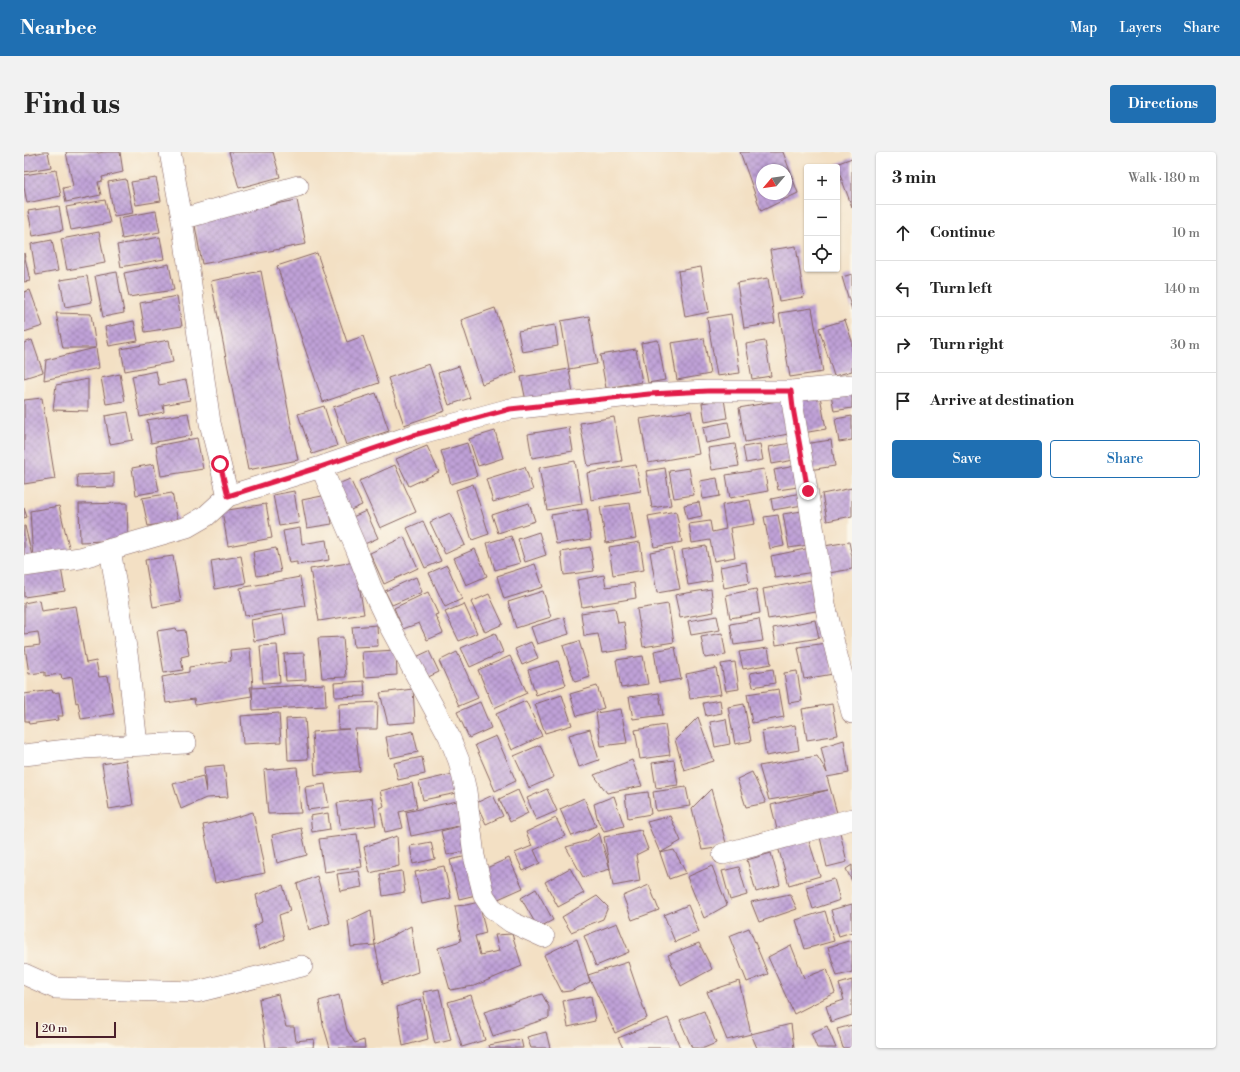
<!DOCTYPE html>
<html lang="en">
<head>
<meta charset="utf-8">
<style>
	:root { --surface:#fff; --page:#f2f2f2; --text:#222; --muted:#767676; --line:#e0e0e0; --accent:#1f6fb2 }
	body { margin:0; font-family:"Libre Bodoni",serif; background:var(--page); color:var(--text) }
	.controls { position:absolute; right:12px; top:12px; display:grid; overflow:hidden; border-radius:4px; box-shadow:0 1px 3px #0004 }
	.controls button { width:36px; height:36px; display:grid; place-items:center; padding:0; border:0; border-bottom:1px solid var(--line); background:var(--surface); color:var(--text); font:20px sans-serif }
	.compass { position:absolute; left:732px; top:12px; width:36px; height:36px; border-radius:50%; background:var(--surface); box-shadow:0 1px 3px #0004; rotate:241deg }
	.scale { position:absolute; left:12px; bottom:10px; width:80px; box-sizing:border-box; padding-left:4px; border:2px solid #4a1f2b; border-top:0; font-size:11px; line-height:14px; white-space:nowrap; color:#4a1f2b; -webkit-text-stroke:3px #fbf7ec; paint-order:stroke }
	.stop { position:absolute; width:12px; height:12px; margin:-9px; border:3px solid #e11d48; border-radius:50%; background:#fff }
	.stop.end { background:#e11d48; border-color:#fff; box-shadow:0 1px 4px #0008 }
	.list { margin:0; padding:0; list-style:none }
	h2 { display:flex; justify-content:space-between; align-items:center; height:52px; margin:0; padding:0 16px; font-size:17px }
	h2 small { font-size:13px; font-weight:400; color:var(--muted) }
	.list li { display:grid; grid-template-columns:26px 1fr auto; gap:12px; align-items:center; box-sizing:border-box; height:56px; padding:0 16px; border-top:1px solid var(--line) }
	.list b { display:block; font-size:15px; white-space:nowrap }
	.list em { font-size:13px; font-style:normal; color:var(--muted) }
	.actions { display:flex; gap:8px; padding:12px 16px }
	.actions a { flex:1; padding:9px 0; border:1px solid var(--accent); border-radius:4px; text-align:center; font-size:14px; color:var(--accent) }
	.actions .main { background:var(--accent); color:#fff }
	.icon { flex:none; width:22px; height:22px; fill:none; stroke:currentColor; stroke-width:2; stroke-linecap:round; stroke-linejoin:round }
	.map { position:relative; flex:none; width:828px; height:896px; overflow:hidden; border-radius:4px }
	header { display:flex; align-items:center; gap:24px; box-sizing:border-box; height:56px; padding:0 20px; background:var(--accent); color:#fff }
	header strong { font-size:19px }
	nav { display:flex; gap:22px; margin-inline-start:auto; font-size:14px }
	.intro { display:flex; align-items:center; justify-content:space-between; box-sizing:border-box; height:96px; padding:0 24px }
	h1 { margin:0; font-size:28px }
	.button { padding:10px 18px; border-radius:4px; background:var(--accent); color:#fff; font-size:14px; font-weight:700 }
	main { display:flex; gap:24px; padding:0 24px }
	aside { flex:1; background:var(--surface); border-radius:4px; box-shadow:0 1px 3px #0004 }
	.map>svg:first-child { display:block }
</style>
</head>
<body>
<header>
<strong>Nearbee</strong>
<nav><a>Map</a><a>Layers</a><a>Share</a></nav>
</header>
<div class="intro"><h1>Find us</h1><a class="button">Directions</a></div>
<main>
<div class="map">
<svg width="828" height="896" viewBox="0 0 828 896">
	<defs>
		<pattern id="building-cross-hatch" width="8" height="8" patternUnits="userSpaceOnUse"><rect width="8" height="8" fill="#bfa1d7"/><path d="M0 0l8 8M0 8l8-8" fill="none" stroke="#9d83af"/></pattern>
	</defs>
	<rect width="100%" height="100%" fill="#fbf7ec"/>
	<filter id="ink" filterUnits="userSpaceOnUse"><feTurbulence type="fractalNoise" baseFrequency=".025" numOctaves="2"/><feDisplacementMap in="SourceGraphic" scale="8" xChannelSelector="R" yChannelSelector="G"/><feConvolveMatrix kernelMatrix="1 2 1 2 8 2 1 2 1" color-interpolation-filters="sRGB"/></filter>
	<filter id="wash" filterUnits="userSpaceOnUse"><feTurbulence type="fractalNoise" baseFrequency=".012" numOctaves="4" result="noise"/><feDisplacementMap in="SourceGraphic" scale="16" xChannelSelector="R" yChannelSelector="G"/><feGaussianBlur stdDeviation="0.9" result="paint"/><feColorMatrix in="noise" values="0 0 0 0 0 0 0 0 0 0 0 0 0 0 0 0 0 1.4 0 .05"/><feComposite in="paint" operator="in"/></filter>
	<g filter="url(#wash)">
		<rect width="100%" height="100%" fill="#f3e0c4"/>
		<g id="blocks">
			<!-- building -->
			<path fill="url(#building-cross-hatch)" fill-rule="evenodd" d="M19,0H24L27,15L0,20V4Z
				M42,0H73L74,1L80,0H96L99,20L78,25L79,29L74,30L77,43L42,50L39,36L49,34Z
				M205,0H249L256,25L215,36Z
				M716,0H759L774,41L737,59ZM738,18H762V42H738Z
				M828,6V55L812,12Z
				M32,18L37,44L3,51L0,35V23Z
				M132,26L137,49L112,53L107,30Z
				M102,27L109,61L90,64L84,30Z
				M81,48L86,71L47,78L42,55Z
				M273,48L282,92L178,112L170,68Z
				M35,54L39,78L9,84L4,59Z
				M132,59L136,80L98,87L94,66Z
				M75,80L81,111L43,118L37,87Z
				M136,85L140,107L97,115L93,93Z
				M28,88L34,119L12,123L7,92Z
				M772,94L780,145L755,149L746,98Z
				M0,101L6,129L0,130Z
				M293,101L323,190L339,184L355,231L299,250L253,114Z
				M145,112L150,138L105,145L100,121Z
				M677,115L685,160L661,165L654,119Z
				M237,119L274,308L224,318L187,129Z
				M93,120L100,161L79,165L71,124Z
				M828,122V158L818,125Z
				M63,124L68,150L41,155L36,128Z
				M744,126L751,171L720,176L713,131Z
				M6,138L19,174L0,180V140Z
				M153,144L158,174L121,180L116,151Z
				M471,156L493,220L458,232L437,168Z
				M788,156L799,220L766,225L755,161Z
				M32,161L67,162L75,216L20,228L22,208L71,196H39Z
				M707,162L716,221L693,224L683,166Z
				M565,164L573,212L545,217L537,169Z
				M821,168L828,189V219L810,224L795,176Z
				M110,169L114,189L85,194L81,175Z
				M531,173L534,194L498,200L494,179Z
				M680,186L686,222L653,228L647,191Z
				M8,188L19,220L0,226V191Z
				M145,188L149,210L101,219L97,197Z
				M634,188L641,228L624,231L617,191Z
				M741,189L747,224L728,227L722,192Z
				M612,197L618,230L582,236L576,203Z
				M405,212L421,259L380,273L364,226Z
				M435,214L446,246L425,253L414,221Z
				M545,217L549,242L502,249L497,225Z
				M132,219L135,233L162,228L166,248L139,253L140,260L116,265L108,224Z
				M96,222L101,249L82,252L77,226Z
				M64,227V259L29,258L32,233Z
				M828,239V256L810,259L807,242Z
				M352,241L365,279L322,293L309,255Z
				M796,244L802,277L779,281L773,248Z
				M18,246L31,327L0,332V248Z
				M700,247L703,266L681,270L678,251Z
				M764,247L770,281L721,290L715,256Z
				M300,254L313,294L288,302L274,262Z
				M667,259L675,302L624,311L616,267Z
				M104,260L109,288L86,292L81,264Z
				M164,261L168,283L127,291L123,268Z
				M828,264V288L815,290L811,267Z
				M590,265L598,309L564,314L556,271Z
				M704,270L707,286L682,291L679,275Z
				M545,275L549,299L508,306L504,282Z
				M471,279L479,306L454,314L445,287Z
				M173,286L179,317L137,324L132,294Z
				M807,288L811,314L785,318L780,292Z
				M443,291L453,324L427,332L417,299Z
				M767,291L770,308L748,312L745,295Z
				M711,292L715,314L688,318L684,296Z
				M736,292L739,308L722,311L719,295Z
				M403,294L415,320L385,334L372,307Z
				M551,309L558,352L523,358L515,316Z
				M130,312L135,339L112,343L108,316Z
				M371,313L392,360L356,376L335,329Z
				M612,313L617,339L567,348L563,321Z
				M771,314L774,335L754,338L750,318Z
				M501,315L509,338L469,350L462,327Z
				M641,316L647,353L628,356L622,319Z
				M665,316L670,343L650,346L645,319Z
				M740,317L744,339L706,346L702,323Z
				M90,321V335L54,336L53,323Z
				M693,326L696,344L679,347L676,329Z
				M326,327L338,353L320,361L307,335Z
				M449,332L465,382L448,388L432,338Z
				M828,336V364L803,369L798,342Z
				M270,339L275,371L255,374L249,343Z
				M148,341L154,369L124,374L118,346Z
				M777,341L779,353L749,358L747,347Z
				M303,343L308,372L283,376L278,348Z
				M726,348L731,372L706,376L711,405L690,409L686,388L668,391L665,372L686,369L688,380L702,377L698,353Z
				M675,350L678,364L663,367L660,353Z
				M103,351L104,388L56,390L55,352Z
				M505,351L511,369L474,381L468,363Z
				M606,351L612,386L582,391L576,355Z
				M242,352L248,386L204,394L198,359Z
				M35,354L47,403L9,408L6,359Z
				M0,356L3,365L0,366Z
				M563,357L567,387L532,392L527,363Z
				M342,359L354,386L336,394L324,367Z
				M652,359L658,390L630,395L624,364Z
				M778,359L784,393L765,396L759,362Z
				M426,361L441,393L421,402L406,370Z
				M754,363L760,394L746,397L740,365Z
				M399,369L417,409L401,416L383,376Z
				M0,374H1L9,408L0,410Z
				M276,376L278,392L302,388L305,408L273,413V410L265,411L259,379Z
				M515,380L522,403L501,410L494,387Z
				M487,384L496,411L471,418L463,391Z
				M380,385L394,416L360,432L346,401Z
				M616,390L620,418L589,423L585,395Z
				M825,390L828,405V417L805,421L800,394Z
				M682,394L688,429L664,433L658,398Z
				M566,395L570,419L540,423L537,400Z
				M252,396L257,420L233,424L229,400Z
				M648,396L656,437L633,441L626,400Z
				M786,396L790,420L751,426L747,404Z
				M451,397L463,424L442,433L430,406Z
				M149,404L157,450L129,455L121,408Z
				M217,404L222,431L191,437L187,409Z
				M331,410L340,462L295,469L286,417Z
				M722,410L725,431L700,436L696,415Z
				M511,412L519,435L480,447L473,424Z
				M423,413L438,447L421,455L405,421Z
				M37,416L41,439L0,445V422Z
				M580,423L582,435L610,431L612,446L558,455L553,428Z
				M276,425L281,454L221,464L216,436Z
				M392,425L398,440L368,453L361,439Z
				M787,428L792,459L744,467L739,437Z
				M687,437L690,460L656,466L651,443Z
				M732,437L736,461L706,466L702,443Z
				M519,439L527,465L492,476L484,450Z
				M404,440L414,462L411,463L419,481L403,488L395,471L379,477L370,456Z
				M465,442L479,472L461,480L447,450Z
				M15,448L17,459L52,454L62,511L72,509L75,525L84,524L90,562L57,567L54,550L52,551L48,525L38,527L37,522L21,524V520L5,522L1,495L16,493L14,480L0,482V451Z
				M440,452L453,481L435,489L421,460Z
				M644,452L650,490L619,495L613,457Z
				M591,456L594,471L600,470L604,497L578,501L574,482L560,484L557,461Z
				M259,462L262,483L230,489L227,468Z
				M693,464L696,478L667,483L664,469Z
				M540,465L545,482L513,492L507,475Z
				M735,467L739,489L710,493L706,472Z
				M791,468L795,486L752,493L749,476Z
				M353,473L354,494L330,495L328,475Z
				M152,476L153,479L161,478L165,503L157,505L159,518L140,521L133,479Z
				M471,481L479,500L446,515L437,496Z
				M698,481L702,503L681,506L677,485Z
				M319,485L322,525L298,526L294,486Z
				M555,489L566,525L551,530L539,494Z
				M507,490L514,506L498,513L491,497Z
				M803,491L809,522L780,527L774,495Z
				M253,493L256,530L239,531L236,494Z
				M651,495L657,527L635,531L630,499Z
				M226,496L229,535H226L228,544L171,553L170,547L142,551L138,525L165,520V515L207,509L206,498Z
				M744,496L747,512L719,517L715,500Z
				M372,498L373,523L340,525L338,500Z
				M405,499L415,520L400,527L390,506Z
				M433,500L454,546L435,554L415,509Z
				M280,501L282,528L262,529L260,502Z
				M486,504L503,541L470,556L454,518Z
				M619,504L624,532L597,536L592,508Z
				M534,509L542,533L512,543L504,518Z
				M711,510L715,537L702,539L697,512Z
				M692,516L697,542L666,547L662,522Z
				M749,517L751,531L729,535L726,521Z
				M773,519L778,549L765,551L760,521Z
				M340,529L341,544L311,545L310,531Z
				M301,532L302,554L229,558L228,536Z
				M573,534L580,556L553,564L546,542Z
				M389,537L391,570L364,572L356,541Z
				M755,537L760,565L728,571L723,542Z
				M28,538L29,541L35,540L39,564H33L34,568L5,572L4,569H1L0,542Z
				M635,541L639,563L609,567L605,545Z
				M538,543L548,573L521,581L511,552Z
				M696,548L698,561L682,564L679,551Z
				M502,549L518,584L488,598L472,562Z
				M354,550L353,577H331L336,619L291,623L288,580L325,577H314L315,552Z
				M456,550L467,576L445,586L433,560Z
				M720,552L727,589L711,592L704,555Z
				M808,552L814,583L783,588L778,557Z
				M597,557L603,591L577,594L572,561Z
				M255,561L257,590L219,592L217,564Z
				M674,565L690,609L660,618L651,588Z
				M281,566L284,607L264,608L262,567Z
				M702,567L706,592L691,595L686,570Z
				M641,573L646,603L616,607L611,578Z
				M771,573L775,598L742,604L738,579Z
				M566,577L575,608L555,615L545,583Z
				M389,579L394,600L366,606L362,585Z
				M472,584L492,629L471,639L451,593Z
				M820,588L825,621L803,625L813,661L753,677L747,653L804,638L745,648L735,614L793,604L800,615L803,621L797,595Z
				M516,593L530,625L505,636L490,604Z
				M398,605L401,622L374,628L370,611Z
				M102,608L109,653L85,657L78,612Z
				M608,608L618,634L583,641L570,623Z
				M650,608L654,633L632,636L628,611Z
				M200,613L204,645L182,646L157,657L149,632L179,624L182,640L180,615Z
				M273,615L277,661L244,662L240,618Z
				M728,620L742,651L722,655L713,627Z
				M429,622L433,641L399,648L395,630Z
				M388,631L393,656L375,660L379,676L361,680L356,656L360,654L356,639Z
				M301,632L305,655L284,658L281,635Z
				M662,635L666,654L632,659L629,640Z
				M523,637L533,659L512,668L503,646Z
				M687,637L702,691L692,696L678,698L668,656Z
				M494,638L504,661L486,670L475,647Z
				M624,640L627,662L604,666L601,643Z
				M469,643L479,664L462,672L452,651Z
				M590,644L600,674L580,679L574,669L570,652Z
				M348,646L352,673L317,678L313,651Z
				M560,646L572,674L548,684L536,657Z
				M433,649L439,673L387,684L382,660Z
				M229,660L241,721L191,731L179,673L202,668Z
				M304,661L306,677L288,680L286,664Z
				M646,664L657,689L636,701L623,670Z
				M532,666L541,684L510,698L516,711L499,719L491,701L508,694L502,680Z
				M437,674L442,699L423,703L417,679Z
				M277,676L283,703L253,711L248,683Z
				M815,676L823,710L803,715L795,681Z
				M617,678L624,697L612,703L616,729L589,734L586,717L559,725L542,695L563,689L575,681L586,717L580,685Z
				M333,682L338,715L300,720L295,687Z
				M373,684L375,714L346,721L340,695Z
				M784,686L796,724L765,733L754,695Z
				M407,690L411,707L389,712L386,694Z
				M650,698L662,721L645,727L636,701Z
				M747,701L756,733L732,740L723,708Z
				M443,704L452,743L435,747L426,708Z
				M485,706L499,736L472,748L458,718Z
				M828,713V729L822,717Z
				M420,714L427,746L398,752L391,720Z
				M688,714L703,753L680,766L663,725Z
				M715,715L723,743L706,748L698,719Z
				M546,716L560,741L534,755L521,730Z
				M335,719L338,735L316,739L313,722Z
				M378,719L381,740L359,744L356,722Z
				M293,724L306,771L285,778L273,732Z
				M810,727L816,748L789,757L782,735Z
				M259,733L266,759L255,763L260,787L235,798L230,774L238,770L232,743Z
				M625,733L635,758L608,768L599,744Z
				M512,737L529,768L514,776L497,746Z
				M766,742L773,757L735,770L727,750Z
				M573,744L584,755L579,767L547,780L538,765Z
				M455,750L462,781L451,784L456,803L475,799L471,783L488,782L498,814L450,834L426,838L414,796L437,789L431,754L442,753Z
				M828,752V780L815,784L807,758Z
				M664,753L675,780L651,790L640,763Z
				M347,758L351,793L327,795L324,769Z
				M801,759L810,789L781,797L772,768Z
				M593,771L605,800L572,814L560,784Z
				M387,774L394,820L359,832L351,793Z
				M725,776L744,822L723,830L705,784Z
				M553,787L566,830L546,839L538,840L527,818L520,803Z
				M828,788V820L813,824L804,795Z
				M675,791L688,817L657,834L644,803Z
				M767,793L780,826L803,817L811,841L770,862L744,805Z
				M604,810L623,866L591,881L564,823Z
				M828,828V863L807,870L802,854L820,848L815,832Z
				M715,829L727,882L767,872L770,896H733L727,882L703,888L683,840Z
				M415,837L427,888L411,892L399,840Z
				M254,842L262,875H270L272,889L290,887L289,896H242L235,847Z
				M518,842L525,855V866L469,884L460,860Z
				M315,843L323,878L331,891L340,888L341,896H306L299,872L295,849Z
				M447,843L461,888L438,895L424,850Z
				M567,844L571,869L544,875L539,849Z
				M397,847L404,887L379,894L373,855Z
				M680,859L692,891L680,896H668L656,868Z
				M644,866L656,896H599L594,886Z
				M828,873V896H819L813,877Z
				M803,874L812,896H793L787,881Z
				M522,880L526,896H507L503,885Z
				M497,887L499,896H466L465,893Z"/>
		</g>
	</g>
	<g filter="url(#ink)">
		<use href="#blocks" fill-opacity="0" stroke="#856361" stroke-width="1"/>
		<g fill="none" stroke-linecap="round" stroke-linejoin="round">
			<!-- street casing -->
			<g stroke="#856361" stroke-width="22">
				<path id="street" d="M146,0L158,67L186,271L204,344L297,315L390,283L486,257L625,242L683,239H767L828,233
					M158,67L274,34
					M767,239L769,256L785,349L801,452L811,496L828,561
					M297,315L332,396L347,435L365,473L425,584L435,609L442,639L450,704L460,744L468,756L487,770L520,785
					M86,397L104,508L113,593
					M0,414L56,406L163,375L182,364L204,344
					M0,603L60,596L162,591
					M699,702L828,667
					M0,822L31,836L172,840L278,814"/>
			</g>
			<!-- street -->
			<use href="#street" stroke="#fff" stroke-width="21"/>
		</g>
	</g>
	<g fill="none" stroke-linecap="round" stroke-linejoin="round" filter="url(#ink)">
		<!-- route -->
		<path stroke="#e11d48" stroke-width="5" d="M196,312L204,344L296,315L390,283L486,257L625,242L684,239H767L769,256L784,339"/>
	</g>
</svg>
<div class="controls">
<button>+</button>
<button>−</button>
<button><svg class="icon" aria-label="locate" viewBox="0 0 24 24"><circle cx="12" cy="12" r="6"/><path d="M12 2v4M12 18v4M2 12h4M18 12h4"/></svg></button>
</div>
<svg class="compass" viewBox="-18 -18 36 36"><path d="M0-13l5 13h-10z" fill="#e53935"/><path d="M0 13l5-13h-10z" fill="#767676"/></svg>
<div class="scale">20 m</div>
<div class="stop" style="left:196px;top:312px"></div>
<div class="stop end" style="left:784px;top:339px"></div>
</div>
<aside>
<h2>3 min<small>Walk · 180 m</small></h2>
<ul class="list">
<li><svg class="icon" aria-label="ahead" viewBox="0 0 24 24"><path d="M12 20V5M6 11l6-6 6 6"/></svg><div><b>Continue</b></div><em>10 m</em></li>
<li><svg class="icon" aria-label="left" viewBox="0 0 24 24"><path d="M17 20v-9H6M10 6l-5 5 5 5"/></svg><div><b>Turn left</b></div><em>140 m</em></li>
<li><svg class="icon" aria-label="right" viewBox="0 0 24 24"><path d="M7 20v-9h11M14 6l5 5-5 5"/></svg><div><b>Turn right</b></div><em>30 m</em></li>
<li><svg class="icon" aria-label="arrive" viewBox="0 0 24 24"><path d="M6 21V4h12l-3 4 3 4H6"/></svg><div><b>Arrive at destination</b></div></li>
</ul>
<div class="actions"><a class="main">Save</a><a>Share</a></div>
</aside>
</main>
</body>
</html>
